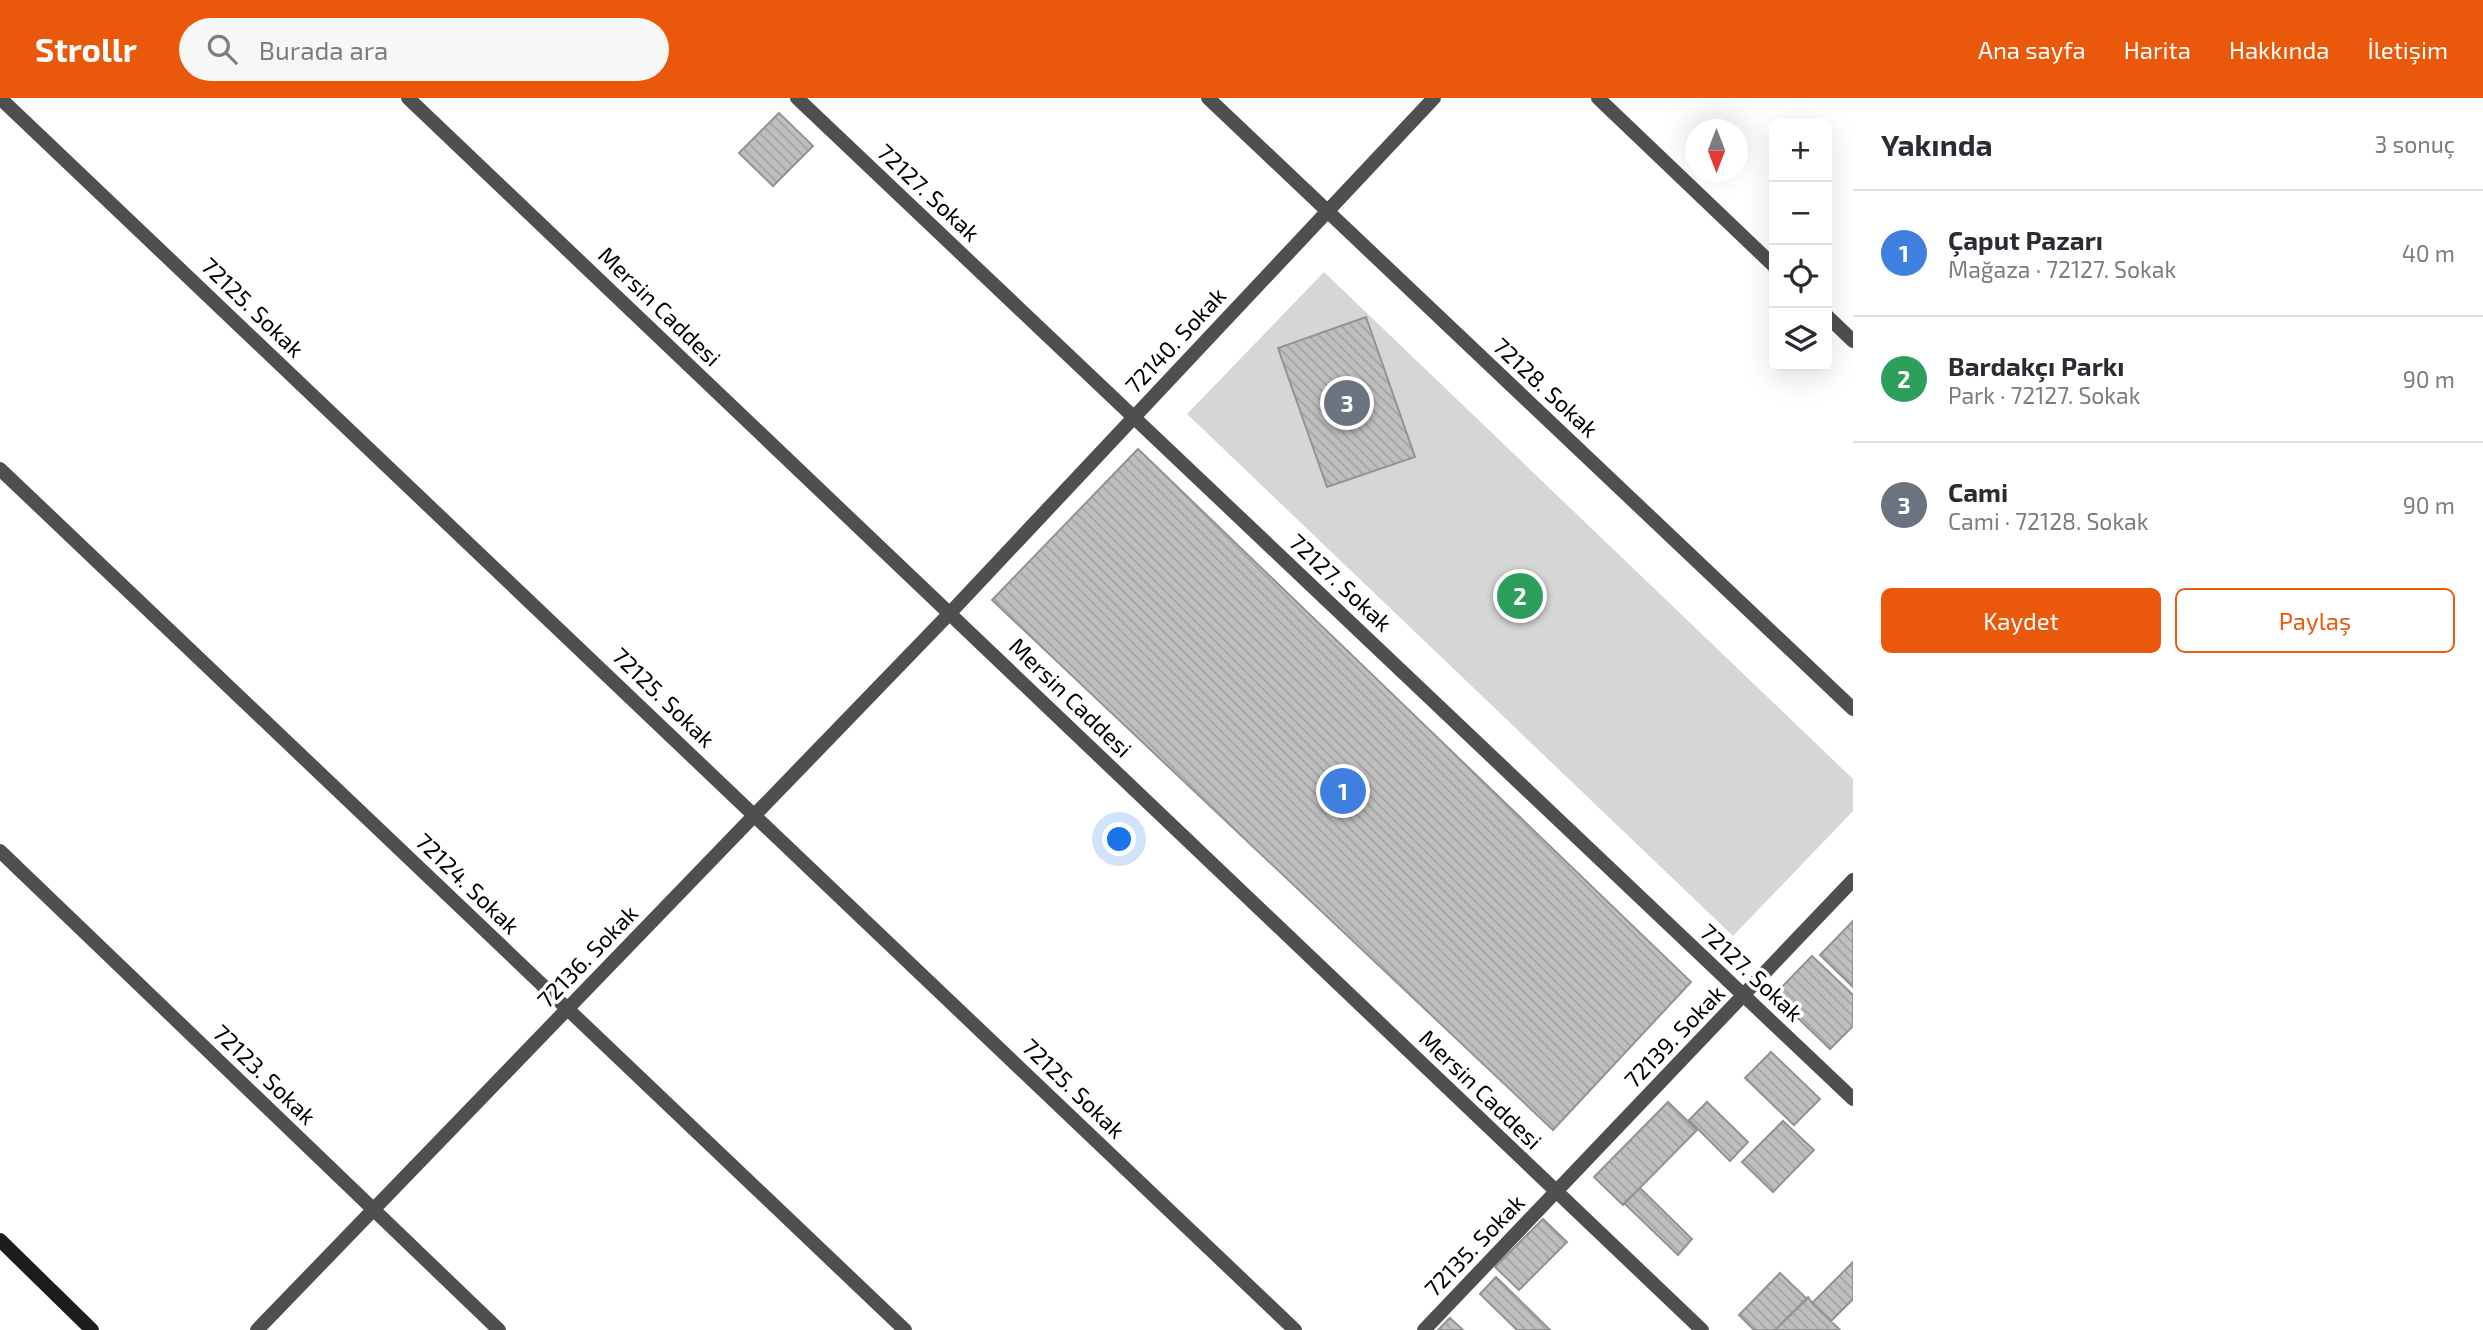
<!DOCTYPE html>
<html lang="tr">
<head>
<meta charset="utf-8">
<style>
	:root { --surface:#fff; --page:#f7f7f7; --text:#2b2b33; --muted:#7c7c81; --line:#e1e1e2; --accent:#ea580c }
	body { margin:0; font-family:"Exo 2",sans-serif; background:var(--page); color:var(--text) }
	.controls { position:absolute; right:21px; top:21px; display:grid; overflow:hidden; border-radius:10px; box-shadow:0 7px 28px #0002 }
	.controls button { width:63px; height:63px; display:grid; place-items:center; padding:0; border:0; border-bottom:2px solid var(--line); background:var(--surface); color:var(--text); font:35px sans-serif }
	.compass { position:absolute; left:1685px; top:21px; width:63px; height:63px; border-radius:50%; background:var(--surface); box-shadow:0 7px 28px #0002; rotate:180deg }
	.you { position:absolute; left:1120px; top:742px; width:24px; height:24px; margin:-18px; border:5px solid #fff; border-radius:50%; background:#1a73e8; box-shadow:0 0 0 10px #1a73e833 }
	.badge { display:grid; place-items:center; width:46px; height:46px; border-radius:50%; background:var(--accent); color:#fff; font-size:23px; font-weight:700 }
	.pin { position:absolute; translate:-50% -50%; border:4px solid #fff; box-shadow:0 2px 7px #0006 }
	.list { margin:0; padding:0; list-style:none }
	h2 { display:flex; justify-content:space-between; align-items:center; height:91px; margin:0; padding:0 28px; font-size:30px }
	h2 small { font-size:23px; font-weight:400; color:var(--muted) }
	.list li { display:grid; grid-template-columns:46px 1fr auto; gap:21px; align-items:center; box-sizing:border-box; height:126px; padding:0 28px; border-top:2px solid var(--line) }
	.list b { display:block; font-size:26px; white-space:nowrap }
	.list p { margin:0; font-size:23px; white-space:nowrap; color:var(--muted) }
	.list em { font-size:23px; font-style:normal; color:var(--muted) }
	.actions { display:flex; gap:14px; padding:21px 28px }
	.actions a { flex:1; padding:16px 0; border:2px solid var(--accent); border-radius:10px; text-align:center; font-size:24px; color:var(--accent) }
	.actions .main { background:var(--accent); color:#fff }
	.icon { flex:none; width:38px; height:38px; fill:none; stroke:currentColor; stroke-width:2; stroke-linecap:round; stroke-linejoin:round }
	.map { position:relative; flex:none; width:1853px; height:1232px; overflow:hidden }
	header { display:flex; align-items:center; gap:42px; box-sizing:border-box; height:98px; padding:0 35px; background:var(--accent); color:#fff }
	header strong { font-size:33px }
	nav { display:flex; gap:38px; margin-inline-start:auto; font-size:24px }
	.search { width:490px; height:63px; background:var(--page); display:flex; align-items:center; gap:18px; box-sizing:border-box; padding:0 24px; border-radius:38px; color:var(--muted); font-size:26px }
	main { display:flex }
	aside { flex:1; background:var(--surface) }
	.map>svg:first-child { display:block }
</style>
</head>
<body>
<header>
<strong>Strollr</strong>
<div class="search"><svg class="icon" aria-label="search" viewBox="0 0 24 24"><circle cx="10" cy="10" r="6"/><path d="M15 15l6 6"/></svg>Burada ara</div>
<nav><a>Ana sayfa</a><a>Harita</a><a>Hakkında</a><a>İletişim</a></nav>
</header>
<main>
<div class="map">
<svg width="1853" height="1232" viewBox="0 0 1853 1232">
	<defs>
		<pattern id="building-back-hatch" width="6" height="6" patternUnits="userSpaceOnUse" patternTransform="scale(1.75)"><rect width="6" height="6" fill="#bfbfbf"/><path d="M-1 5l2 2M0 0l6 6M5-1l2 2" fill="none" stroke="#a2a2a2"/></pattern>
	</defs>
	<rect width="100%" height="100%" fill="#fff"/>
	<!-- green -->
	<path fill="#d6d6d6" d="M1324,174L1853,681V713L1733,838L1187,316Z"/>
	<!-- building -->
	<path fill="url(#building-back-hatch)" stroke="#939393" stroke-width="2" d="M779,15L813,48L773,88L739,55Z
		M1366,219L1415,359L1327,389L1278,250Z
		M1138,351L1691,884L1553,1032L992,502Z
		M1853,823V889L1820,857Z
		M1812,858L1853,897V928L1830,951L1774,897Z
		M1771,954L1820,1001L1794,1027L1745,980Z
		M1668,1004L1697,1032L1623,1107L1594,1079Z
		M1707,1004L1748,1044L1730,1063L1689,1022Z
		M1783,1023L1814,1052L1773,1094L1742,1064Z
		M1640,1090L1692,1141L1678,1157L1624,1105Z
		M1543,1121L1567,1144L1519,1192L1495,1169Z
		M1853,1164V1201L1831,1223L1812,1205Z
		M1780,1175L1807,1201L1775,1232H1754L1739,1217Z
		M1496,1179L1550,1232H1517L1480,1196Z
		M1808,1199L1812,1205L1840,1232H1775Z
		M1450,1220L1463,1232H1438Z"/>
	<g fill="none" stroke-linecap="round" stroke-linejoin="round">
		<!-- street -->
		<path stroke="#4f4f4f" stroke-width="14" d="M0,0L1295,1232
			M408,0L1702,1232
			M797,0L1853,1001
			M1208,0L1853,611
			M1598,0L1774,168
			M1827,218L1853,243
			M0,371L905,1232
			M0,753L499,1232
			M257,1232L950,515L1434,0
			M1424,1232L1853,782"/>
		<!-- secondary -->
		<path stroke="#1c1c1c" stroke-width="14" d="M0,1142L92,1232"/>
	</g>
	<g text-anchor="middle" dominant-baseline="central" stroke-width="7" stroke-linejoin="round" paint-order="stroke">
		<!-- street labels -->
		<g font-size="23" fill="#000" stroke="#fff">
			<text transform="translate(929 94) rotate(43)">72127. Sokak</text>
			<text transform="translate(660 208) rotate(44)">Mersin Caddesi</text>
			<text transform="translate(253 209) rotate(44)">72125. Sokak</text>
			<text transform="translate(1175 242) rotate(-47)">72140. Sokak</text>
			<text transform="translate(1546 289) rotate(43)">72128. Sokak</text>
			<text transform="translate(1341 484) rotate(43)">72127. Sokak</text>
			<text transform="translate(664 599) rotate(44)">72125. Sokak</text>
			<text transform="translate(1071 599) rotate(44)">Mersin Caddesi</text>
			<text transform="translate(468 785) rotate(44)">72124. Sokak</text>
			<text transform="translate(587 858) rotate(-46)">72136. Sokak</text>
			<text transform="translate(1752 874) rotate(43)">72127. Sokak</text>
			<text transform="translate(1674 938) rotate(-46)">72139. Sokak</text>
			<text transform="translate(265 976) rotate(44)">72123. Sokak</text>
			<text transform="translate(1074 990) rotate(44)">72125. Sokak</text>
			<text transform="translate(1481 991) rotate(44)">Mersin Caddesi</text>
			<text transform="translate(1474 1147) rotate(-46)">72135. Sokak</text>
		</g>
	</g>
</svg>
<div class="controls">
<button>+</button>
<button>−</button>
<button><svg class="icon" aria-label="locate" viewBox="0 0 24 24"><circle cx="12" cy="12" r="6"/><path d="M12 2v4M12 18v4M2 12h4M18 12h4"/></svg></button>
<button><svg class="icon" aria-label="layers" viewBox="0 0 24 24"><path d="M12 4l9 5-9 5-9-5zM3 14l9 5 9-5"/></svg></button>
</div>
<svg class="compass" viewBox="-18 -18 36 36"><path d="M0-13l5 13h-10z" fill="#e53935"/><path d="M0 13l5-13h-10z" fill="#7c7c81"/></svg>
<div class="you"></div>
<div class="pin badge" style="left:1343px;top:693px;background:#3f7fe0">1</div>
<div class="pin badge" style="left:1520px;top:498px;background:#2e9e5b">2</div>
<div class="pin badge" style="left:1347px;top:305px;background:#6b7280">3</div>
</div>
<aside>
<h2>Yakında<small>3 sonuç</small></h2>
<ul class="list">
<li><span class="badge" style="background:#3f7fe0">1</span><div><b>Çaput Pazarı</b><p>Mağaza · 72127. Sokak</p></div><em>40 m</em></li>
<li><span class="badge" style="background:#2e9e5b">2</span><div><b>Bardakçı Parkı</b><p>Park · 72127. Sokak</p></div><em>90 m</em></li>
<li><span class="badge" style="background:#6b7280">3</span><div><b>Cami</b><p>Cami · 72128. Sokak</p></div><em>90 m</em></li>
</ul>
<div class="actions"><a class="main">Kaydet</a><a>Paylaş</a></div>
</aside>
</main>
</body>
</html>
